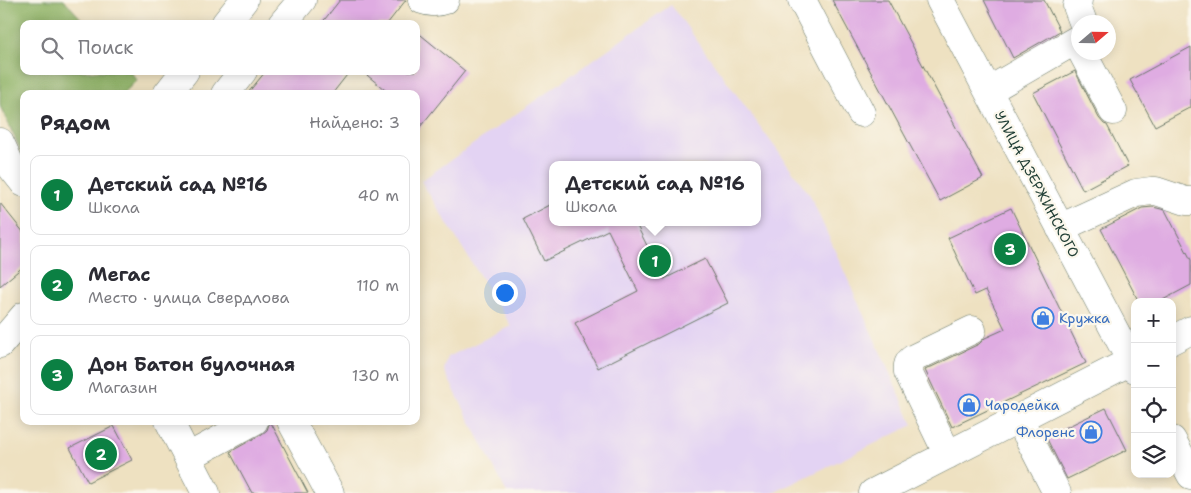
<!DOCTYPE html>
<html lang="ru">
<head>
<meta charset="utf-8">
<style>
	:root { --surface:#fff; --page:#f7f7f7; --text:#2b2b33; --muted:#7c7c81; --line:#e1e1e2; --accent:#0b8043 }
	body { margin:0; font-family:"Shantell Sans",sans-serif; background:var(--page); color:var(--text) }
	.controls { position:absolute; right:15px; bottom:15px; display:grid; overflow:hidden; border-radius:10px; box-shadow:0 2px 12px #0003 }
	.controls button { width:45px; height:45px; display:grid; place-items:center; padding:0; border:0; border-bottom:1px solid var(--line); background:var(--surface); color:var(--text); font:25px sans-serif }
	.compass { position:absolute; left:1071px; top:15px; width:45px; height:45px; border-radius:50%; background:var(--surface); box-shadow:0 2px 12px #0003; rotate:70deg }
	.you { position:absolute; left:504px; top:292px; width:18px; height:18px; margin:-12px; border:4px solid #fff; border-radius:50%; background:#1a73e8; box-shadow:0 0 0 8px #1a73e833 }
	.badge { display:grid; place-items:center; width:32px; height:32px; border-radius:50%; background:var(--accent); color:#fff; font-size:16px; font-weight:700 }
	.pin { position:absolute; translate:-50% -50%; border:2px solid #fff; box-shadow:0 1px 5px #0006 }
	.popup { position:absolute; left:549px; top:161px; width:212px; height:65px; box-sizing:border-box; display:grid; place-content:center; border-radius:10px; background:var(--surface); filter:drop-shadow(0 1px 4px #0005); font-size:16px; white-space:nowrap; color:var(--muted) }
	.popup b { font-size:19px; color:var(--text) }
	.popup::after { content:''; position:absolute; left:50%; top:100%; margin-left:-10px; border:10px solid transparent; border-top-color:var(--surface) }
	.list { margin:0; padding:0; list-style:none }
	h2 { display:flex; justify-content:space-between; align-items:center; height:65px; margin:0; padding:0 20px; font-size:21px }
	h2 small { font-size:16px; font-weight:400; color:var(--muted) }
	.list li { display:grid; grid-template-columns:32px 1fr auto; gap:15px; align-items:center; box-sizing:border-box; height:80px; margin:0 10px 10px; padding:0 10px; border:1px solid var(--line); border-radius:10px }
	.list b { display:block; font-size:19px; white-space:nowrap }
	.list p { margin:0; font-size:16px; white-space:nowrap; color:var(--muted) }
	.list em { font-size:16px; font-style:normal; color:var(--muted) }
	.icon { flex:none; width:28px; height:28px; fill:none; stroke:currentColor; stroke-width:2; stroke-linecap:round; stroke-linejoin:round }
	.map { position:relative; flex:none; width:1191px; height:493px; overflow:hidden }
	.search { position:absolute; background:var(--surface); box-shadow:0 2px 12px #0003; left:20px; top:20px; width:400px; height:55px; display:flex; align-items:center; gap:12px; box-sizing:border-box; padding:0 18px; border-radius:10px; color:var(--muted); font-size:19px }
	.panel { position:absolute; background:var(--surface); box-shadow:0 2px 12px #0003; left:20px; top:90px; width:400px; height:335px; border-radius:10px }
	.map>svg:first-child { display:block }
</style>
</head>
<body>
<div class="map">
<svg width="1191" height="493" viewBox="0 0 1191 493">
	<rect width="100%" height="100%" fill="#fbf7ec"/>
	<filter id="ink" filterUnits="userSpaceOnUse"><feTurbulence type="fractalNoise" baseFrequency=".02" numOctaves="2"/><feDisplacementMap in="SourceGraphic" scale="10" xChannelSelector="R" yChannelSelector="G"/><feConvolveMatrix kernelMatrix="1 2 1 2 8 2 1 2 1" color-interpolation-filters="sRGB"/></filter>
	<filter id="wash" filterUnits="userSpaceOnUse"><feTurbulence type="fractalNoise" baseFrequency=".0096" numOctaves="4" result="noise"/><feDisplacementMap in="SourceGraphic" scale="20" xChannelSelector="R" yChannelSelector="G"/><feGaussianBlur stdDeviation="1.12" result="paint"/><feColorMatrix in="noise" values="0 0 0 0 0 0 0 0 0 0 0 0 0 0 0 0 0 1.4 0 .05"/><feComposite in="paint" operator="in"/></filter>
	<g filter="url(#wash)">
		<rect width="100%" height="100%" fill="#eee1c1"/>
		<!-- built -->
		<path fill="#e3d3f3" fill-rule="evenodd" d="M671,5L810,195L913,425L773,493H507L444,370L448,357L511,326L421,181ZM552,165H758V222H552Z"/>
		<!-- forest -->
		<path fill="#90b368" stroke="#58784e" d="M0,0H64L86,24H24V71H130L137,80L123,94H24V154L23,155L0,106Z"/>
		<g id="blocks">
			<!-- building -->
			<path fill="#dface2" d="M340,0H406L387,24H321Z
				M832,0H888L983,178L940,201Z
				M984,0H1044L1060,31L1013,58Z
				M416,31L465,71L416,132V94H390L362,71H416Z
				M1191,47V107L1155,126L1130,80Z
				M266,71H350L332,94H247Z
				M1075,71L1099,118L1104,124L1107,125L1128,166L1083,190L1033,93Z
				M0,203L24,233V266L0,286Z
				M552,204V222H635L664,279L705,259L728,303L598,368L575,323L638,291L608,230L544,261L523,219Z
				M1153,207L1165,210L1191,260V285L1159,302H1139L1101,229L1142,208Z
				M1011,208L1086,363L952,427L925,370L979,344L985,338L1005,329L986,290L975,295L948,238Z
				M1106,408L1127,450L1067,479L1046,437Z
				M270,421L308,493H252L230,452L262,434L267,430Z
				M114,426L132,460L88,482L70,448Z"/>
		</g>
	</g>
	<g filter="url(#ink)">
		<use href="#blocks" fill-opacity="0" stroke="#677665" stroke-width="1"/>
		<g fill="none" stroke-linecap="round" stroke-linejoin="round">
			<!-- minor casing -->
			<g stroke="#677665" stroke-width="29">
				<path id="minor" d="M422,0C430,3 437,3 445,0
					M802,0L861,113
					M940,0L1135,369
					M1078,0L1077,6L1083,22
					M1082,52L1113,111
					M988,91L1078,39
					M0,142L12,168L24,183
					M1060,228L1136,193L1151,191H1156L1186,201H1191
					M1172,340L1191,330
					M1019,419L1057,493
					M291,421L330,493
					M1172,440L1191,475
					M948,455L908,372C907,365 908,362 914,358L972,330
					M188,457L254,421
					M873,493L1135,359"/>
			</g>
			<!-- major casing -->
			<g stroke="#677665" stroke-width="29">
				<path id="major" d="M225,24L244,0
					M282,24L302,0
					M167,94L185,71
					M225,94L243,71
					M0,344L24,316
					M169,421L206,493"/>
			</g>
			<!-- minor -->
			<use href="#minor" stroke="#fff" stroke-width="28"/>
			<!-- major -->
			<use href="#major" stroke="#fff" stroke-width="28"/>
		</g>
	</g>
	<!-- icons -->
	<defs>
		<g id="shop-ring" transform="scale(1.125)"><circle r="9.5" fill="#fbf7ec" stroke="#3f7fe0" stroke-width="1.5"/><path d="M-5-2.5h2.3a2.7 3.5 0 0 1 5.4 0H5L5.5 6h-11ZM-1.5-2.5h3a1.5 2.3 0 0 0-3 0Z" fill="#3f7fe0"/></g>
	</defs>
	<g fill-rule="evenodd">
		<use href="#shop-ring" x="1043" y="318"/>
		<use href="#shop-ring" x="969" y="405"/>
		<use href="#shop-ring" x="1091" y="432"/>
	</g>
	<g text-anchor="middle" dominant-baseline="central" stroke-width="4.5" stroke-linejoin="round" paint-order="stroke">
		<!-- street labels -->
		<g font-size="14" fill="#1f3d34" stroke="#fbf7ec">
			<text transform="translate(1037 184) rotate(62)">УЛИЦА ДЗЕРЖИНСКОГО</text>
		</g>
		<!-- shop labels -->
		<g font-size="14" fill="#366cbe" stroke="#fbf7ec" text-anchor="start">
			<text x="1059" y="318">Кружка</text>
			<text x="985" y="405">Чародейка</text>
			<text x="1075" y="432" text-anchor="end">Флоренс</text>
		</g>
	</g>
</svg>
<div class="controls">
<button>+</button>
<button>−</button>
<button><svg class="icon" aria-label="locate" viewBox="0 0 24 24"><circle cx="12" cy="12" r="6"/><path d="M12 2v4M12 18v4M2 12h4M18 12h4"/></svg></button>
<button><svg class="icon" aria-label="layers" viewBox="0 0 24 24"><path d="M12 4l9 5-9 5-9-5zM3 14l9 5 9-5"/></svg></button>
</div>
<svg class="compass" viewBox="-18 -18 36 36"><path d="M0-13l5 13h-10z" fill="#e53935"/><path d="M0 13l5-13h-10z" fill="#7c7c81"/></svg>
<div class="you"></div>
<div class="pin badge" style="left:655px;top:261px">1</div>
<div class="popup"><b>Детский сад №16</b>Школа</div>
<div class="pin badge" style="left:101px;top:454px">2</div>
<div class="pin badge" style="left:1010px;top:249px">3</div>
<div class="search"><svg class="icon" aria-label="search" viewBox="0 0 24 24"><circle cx="10" cy="10" r="6"/><path d="M15 15l6 6"/></svg>Поиск</div>
<section class="panel">
<h2>Рядом<small>Найдено: 3</small></h2>
<ul class="list">
<li><span class="badge">1</span><div><b>Детский сад №16</b><p>Школа</p></div><em>40 m</em></li>
<li><span class="badge">2</span><div><b>Мегас</b><p>Место · улица Свердлова</p></div><em>110 m</em></li>
<li><span class="badge">3</span><div><b>Дон Батон булочная</b><p>Магазин</p></div><em>130 m</em></li>
</ul>
</section>
</div>
</body>
</html>
